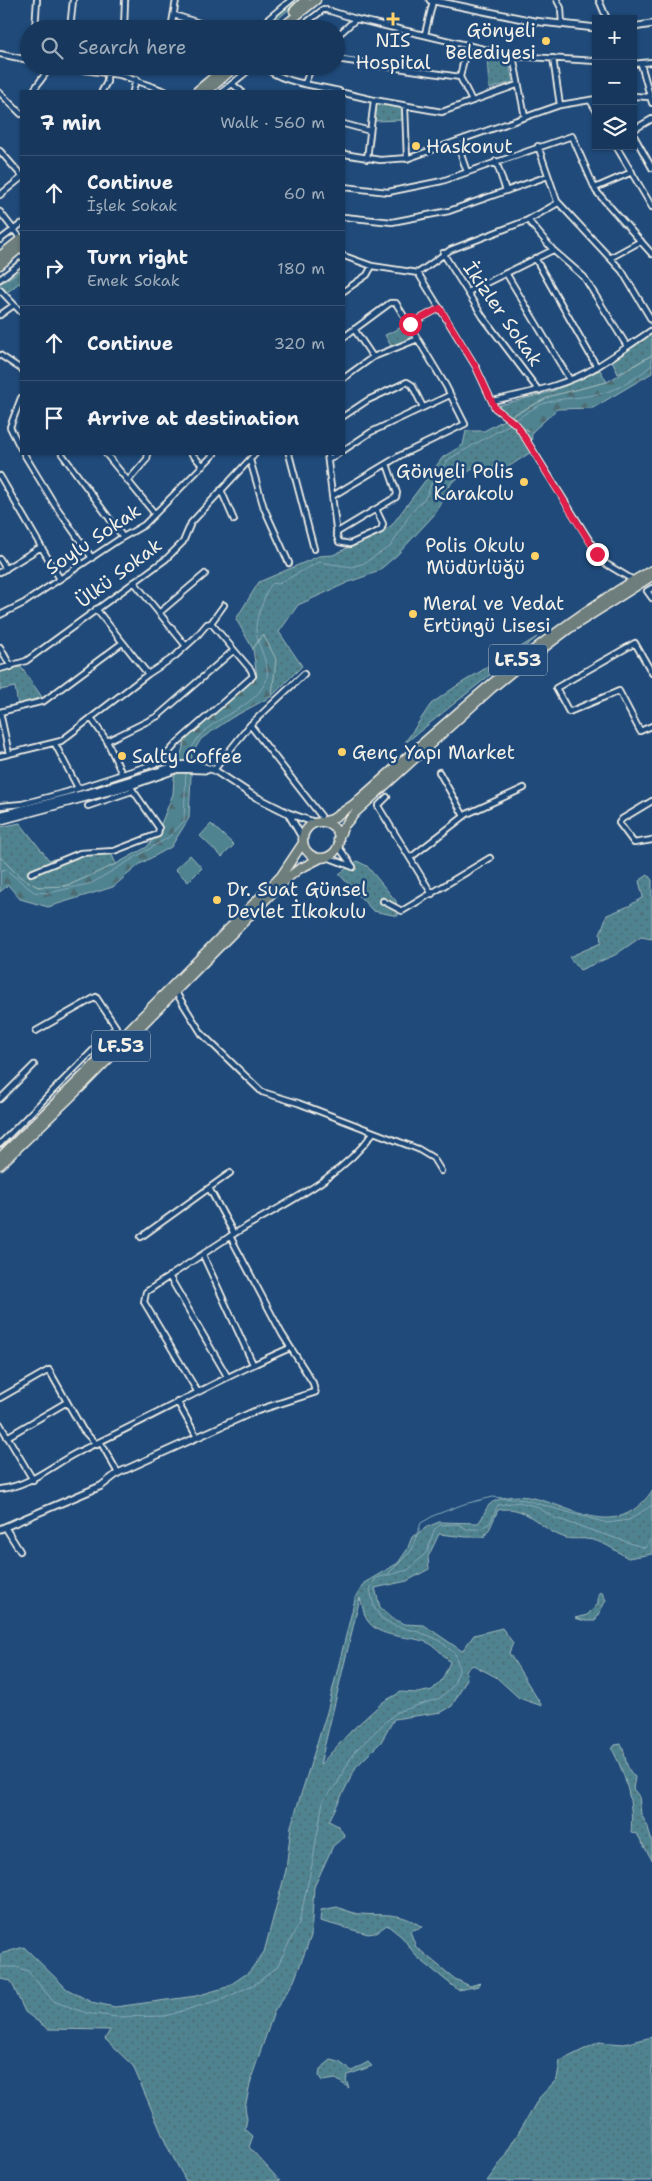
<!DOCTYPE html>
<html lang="en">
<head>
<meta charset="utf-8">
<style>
	:root { --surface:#17385c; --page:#244365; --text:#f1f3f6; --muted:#9eacbb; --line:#365272 }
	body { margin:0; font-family:"Shantell Sans",sans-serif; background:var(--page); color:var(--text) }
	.controls { position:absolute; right:15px; top:15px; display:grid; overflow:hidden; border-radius:0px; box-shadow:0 1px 4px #0004 }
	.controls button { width:45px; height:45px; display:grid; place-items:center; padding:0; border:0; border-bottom:1px solid var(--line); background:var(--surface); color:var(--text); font:25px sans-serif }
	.stop { position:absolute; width:15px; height:15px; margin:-11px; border:4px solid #e11d48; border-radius:50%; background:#fff }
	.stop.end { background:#e11d48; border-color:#fff; box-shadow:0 1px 5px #0008 }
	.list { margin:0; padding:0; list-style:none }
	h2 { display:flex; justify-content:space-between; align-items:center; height:65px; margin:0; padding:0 20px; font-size:21px }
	h2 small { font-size:16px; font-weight:400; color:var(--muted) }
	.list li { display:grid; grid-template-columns:32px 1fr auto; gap:15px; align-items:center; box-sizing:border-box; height:75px; padding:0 20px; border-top:1px solid var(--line) }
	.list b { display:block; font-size:19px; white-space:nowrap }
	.list p { margin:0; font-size:16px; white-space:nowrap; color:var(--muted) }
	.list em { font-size:16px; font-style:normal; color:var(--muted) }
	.icon { flex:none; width:28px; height:28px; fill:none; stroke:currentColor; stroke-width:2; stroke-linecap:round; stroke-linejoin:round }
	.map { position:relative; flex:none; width:652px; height:2181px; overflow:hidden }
	.search { position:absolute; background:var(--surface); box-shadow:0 1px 4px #0004; left:20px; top:20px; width:325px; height:55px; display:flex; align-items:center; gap:12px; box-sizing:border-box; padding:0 18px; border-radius:28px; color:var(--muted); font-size:19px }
	.panel { position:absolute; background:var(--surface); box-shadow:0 1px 4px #0004; left:20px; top:90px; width:325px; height:365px; border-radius:0px }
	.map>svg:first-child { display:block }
</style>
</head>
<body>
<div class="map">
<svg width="652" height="2181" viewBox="0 0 652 2181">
	<defs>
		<pattern id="green-dots" width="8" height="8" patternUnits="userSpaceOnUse" patternTransform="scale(1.25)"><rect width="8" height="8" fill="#4f838f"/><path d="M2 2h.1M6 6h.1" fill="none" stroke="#4d6b72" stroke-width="1.8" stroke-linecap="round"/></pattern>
		<pattern id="forest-firs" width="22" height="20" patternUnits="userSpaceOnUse" patternTransform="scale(1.25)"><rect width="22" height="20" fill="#4f838f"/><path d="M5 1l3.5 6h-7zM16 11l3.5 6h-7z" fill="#4d6b72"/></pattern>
	</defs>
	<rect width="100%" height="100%" fill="#1f4a7a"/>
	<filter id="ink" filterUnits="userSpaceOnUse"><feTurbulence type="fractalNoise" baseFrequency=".02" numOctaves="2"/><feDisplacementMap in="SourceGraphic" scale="10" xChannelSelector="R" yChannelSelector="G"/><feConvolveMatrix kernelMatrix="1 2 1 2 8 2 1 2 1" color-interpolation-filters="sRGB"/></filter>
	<g filter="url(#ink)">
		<!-- green -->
		<path fill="url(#green-dots)" stroke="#a2babc" fill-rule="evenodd" d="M487,55L508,58L513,82L489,89Z
			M377,103L402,108L403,120L374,121Z
			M21,270V285L19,283L5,294L0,284Z
			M406,325L411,339L391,346L385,335Z
			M652,334V355L618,374L612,360Z
			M600,370L607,382L551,396L505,419L532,432L531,452L490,479L479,465L452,482L434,515L397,555L377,572L349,582L298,605L279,632L302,666L272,696L275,659L263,635L253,649L236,619L259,582L319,556L333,555L391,526L443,457L463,445L466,431H484L504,420L496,406L550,392Z
			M537,637L404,744L431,704L455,687Z
			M21,667L42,697L18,705L15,687L0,690V671Z
			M20,823L49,860L109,848L116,864C87,877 49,902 19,877C12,871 6,864 0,857V827Z
			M357,861L367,866L396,901L398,916L373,911L339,874Z
			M648,875L652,880V939L641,937L615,955L580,970L569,957L601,943L600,934L607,915L629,906L643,897L639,881Z
			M652,1491V1554L628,1558C614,1550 602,1540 586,1539C579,1538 570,1540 563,1537C538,1528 527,1504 498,1510L490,1528L484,1537H466L439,1534L428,1557L429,1569L407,1581L375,1588L380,1607L392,1618L404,1624L424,1625L462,1651L474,1635L502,1628L513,1643L509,1653L542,1706L519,1698L496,1677L473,1665L466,1670L467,1679L452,1706L442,1712L394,1719L381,1742L356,1767L329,1821L338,1826L345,1836L333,1846L314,1887L311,1936L294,1981L274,2012L252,2076L245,2107L247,2119L245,2129L253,2136L249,2147L280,2181H186L167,2146L133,2066L105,2039L110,2030L48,2029L25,2012L11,1981L0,1979V1954L24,1947L67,1989L91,2002L115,2007L196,1996L227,1987L249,1972L264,1952L286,1870L291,1826L327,1712L355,1599L364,1583L398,1563L407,1550L412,1537L427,1527L439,1522L478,1523C485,1516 485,1506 493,1502C546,1474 604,1559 652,1491ZM360,1598C363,1605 363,1614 367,1620C380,1639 407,1635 426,1642C435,1645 443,1655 450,1662L442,1680L432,1690L418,1693L401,1692L383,1702L351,1731L320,1765Z
			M601,1591L606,1600L595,1621H585L575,1618L587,1615L598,1604V1594Z
			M621,1744C627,1757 624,1767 635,1777L633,1789L639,1796L641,1814L648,1827L652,1843V1860L637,1834L631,1833C634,1804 626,1775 612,1749L615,1745Z
			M337,1907C345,1910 353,1914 361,1914C386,1916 399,1911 422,1927L410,1931L416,1947L455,1979L470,1986L480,1983L479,1986L458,1990L417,1957L402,1937L387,1925L375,1933L368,1934L320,1921L321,1910Z
			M652,2037V2181H487L501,2162L539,2098L557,2079L560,2061L599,2042L624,2044Z
			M331,2060L339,2062L352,2071L368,2062L372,2066L348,2075L346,2080L349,2088L336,2079L322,2081L319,2076L320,2069Z"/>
		<!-- forest -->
		<path fill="url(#forest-firs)" stroke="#a2babc" d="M294,0H300L266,29H261Z
			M652,355V373L593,408L557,409L532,432L504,420L551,396L607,382Z
			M263,634L276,659L272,696L231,718L201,739L192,754L189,818L171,847L140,864L113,887L48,907L20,899L8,885L0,892V857L20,877L38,887L67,886L116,864L147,847L157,834L173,794L174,778L188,730L257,676L253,649Z"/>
		<!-- pitch -->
		<path fill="#4f838f" stroke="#a2babc" d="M211,824L234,845L222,857L200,836Z
			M190,855L202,868L188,882L175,869Z"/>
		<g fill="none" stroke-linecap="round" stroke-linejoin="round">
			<!-- stream -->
			<path stroke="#89aabb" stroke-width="1" d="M515,421C551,392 563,403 602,393C621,389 636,378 652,365
				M187,762C197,714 250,717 266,681C272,666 256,645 256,629C256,617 261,609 264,599C267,592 267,588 273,583L278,584L319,562L352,567L364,563L391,546L410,514L426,497L432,482L449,459L512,423
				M0,871L5,869L34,892L49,893L92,883L169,837L184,821L186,770
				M388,1574L412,1550L421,1523L435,1515L464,1504L493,1497L525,1500L607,1523L629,1520L652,1505
				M0,1967H16L28,1971L53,2001L86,2013L117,2017L165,2016L223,1999L257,1983L277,1967L299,1923L312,1865L323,1801L337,1784L354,1752L381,1726L397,1712L440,1698L453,1686L459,1671L456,1655L439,1640L419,1632L395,1626L381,1618L374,1607L370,1589L376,1578L408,1570L427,1552L434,1530L440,1525L458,1524L467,1529H480L490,1523L498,1505L519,1502L535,1506L555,1518L645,1548L652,1538"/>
			<!-- street casing -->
			<g stroke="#f4f1e8" stroke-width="8">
				<path id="street" d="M557,0L561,8L562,24
					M599,0L607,19
					M174,15L218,29
					M35,29L37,0
					M70,29L73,0
					M124,29L125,0
					M171,29L176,0
					M256,29L291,0
					M298,29L324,9L356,19L513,56L596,61
					M425,34L433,1
					M336,37L356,19
					M467,45L460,77L472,101
					M0,54L29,60
					M513,56L525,117
					M553,58L560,105
					M336,59L460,77
					M633,64L652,62
					M641,64L652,103
					M56,66L120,75L165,91
					M191,66L202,69L211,66
					M264,66C278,82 318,86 339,91
					M305,83L312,66
					M232,84L241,91
					M33,91L51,66
					M102,91L107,82V73
					M133,91L136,79
					M223,91L254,66
					M0,93L21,114
					M344,93L374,100L442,112L517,85
					M633,96L649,97
					M590,100L596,110
					M405,106L407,159
					M344,124L370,131
					M633,130L652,119
					M633,134L652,168
					M457,143L467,172
					M538,146L557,201L622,271L652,321
					M616,146L652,207
					M0,151L21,175
					M344,154L380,160L409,158L560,105L596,99
					M367,159L374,100
					M496,161L506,191
					M344,187L388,192L442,181L572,136L596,191L652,254
					M595,188L632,172
					M0,195L21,178
					M0,212L21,239
					M344,217L392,222L449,211L548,176
					M528,220L553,250L584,277L627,346
					M0,240L21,224
					M443,253L483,317L539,391
					M344,256L372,266L418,273L450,250L528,220L558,203
					M535,258L597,367
					M610,258L641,241
					M418,273L476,367L495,408L517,425L603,562L633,580
					M506,273L570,380
					M0,279L21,263
					M0,290L21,312
					M344,291L367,275L372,266
					M468,292L553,250
					M0,315L14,305
					M410,324L440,308
					M354,329L373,357
					M0,355L21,369
					M344,378L373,357L418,339
					M21,398L10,427L21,449
					M492,401C528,393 566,386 598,366C616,355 634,342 652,330
					M344,416L368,400L407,382L412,385L423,407
					M344,450L371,432L450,395
					M24,454L55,505L92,558
					M62,454L123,537
					M106,454L155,514
					M192,454L203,466
					M289,454L314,549
					M327,454L337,536L339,542L350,544L381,530L383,524L376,509
					M250,460L264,508L289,563
					M328,460L338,454
					M0,476L60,579
					M128,481L147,459L148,454
					M221,490L234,520
					M334,495L401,455L465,424L446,386L396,303H390L344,337
					M336,533L396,497L397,493L387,464
					M0,559L6,569
					M0,572L41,547
					M134,582L186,646
					M652,588L647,591L652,598
					M96,609L148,674
					M159,613L205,574
					M0,615L24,603L118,540L144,525L214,454
					M211,623L224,605
					M0,647L11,667
					M0,669L26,661L166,559L183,542L191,523L255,454
					M652,673L635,643L556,688L569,712L619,691L640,731L652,726
					M0,712L44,701L122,643
					M0,712L9,754
					M91,718L107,741L122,774
					M250,725L321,816
					M107,741L158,716L234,650
					M55,744L78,788
					M0,756L61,741L148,674L174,657L196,637L207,624L211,623
					M214,770L250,725L304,674
					M439,772L464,816
					M387,797L378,806L432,894
					M652,801L622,819L619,823L634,843L652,840
					M0,806L22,804L67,792L160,762L178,742L253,676L251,670L211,623
					M88,806L132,791
					M338,846L353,867
					M327,857L353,867
					M410,858L467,814L524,788
					M31,873L80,853L114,851L158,834L159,828L130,786
					M383,901L402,911L490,858
					M175,991L202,1034L262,1092L298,1103L418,1149L433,1158L441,1171
					M0,1099L34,1065
					M0,1144L116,1027L96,997L36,1031
					M209,1188L234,1234
					M230,1236L282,1334L313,1383L315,1392
					M141,1237L230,1173
					M203,1255L253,1364
					M169,1276L227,1376
					M197,1391L144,1302L146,1292C174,1273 203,1254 232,1235C279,1206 340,1180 373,1133
					M0,1398L49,1370L83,1430L97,1445
					M177,1401L197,1437
					M0,1424L33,1480
					M7,1437L67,1402
					M101,1443L118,1473
					M0,1489C30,1486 52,1465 78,1452C150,1419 218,1379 290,1348
					M5,1527L20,1551"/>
			</g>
			<!-- secondary casing -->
			<g stroke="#f4f1e8" stroke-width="9">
				<path id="secondary" d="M430,0L533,21L596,28
					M633,27L652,24
					M288,813L303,839
					M0,815L98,790L179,765L194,764L214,770L252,795L288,813L316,823
					M0,821L130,786L178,769L207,770
					M0,1529L101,1486L118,1473L253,1412L315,1392"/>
			</g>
			<!-- highway casing -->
			<g stroke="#f4f1e8" stroke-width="11">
				<path id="highway" d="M294,11L305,0
					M280,29L316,0
					M197,91L227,66
					M208,91L236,66
					M0,256L21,239
					M0,265L21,247
					M321,822L332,819L354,804C450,720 540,633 652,570
					M303 840a18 18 0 1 1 36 0a18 18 0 1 1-36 0Z
					M338,839L344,826L356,812L491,689L518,667L570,628L652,576
					M0,1157L91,1068L281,876L303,843
					M0,1165L85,1083L285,880L299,869L321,858"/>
			</g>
			<!-- street -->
			<use href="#street" stroke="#1f4a7a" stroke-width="4.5"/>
			<!-- secondary -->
			<use href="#secondary" stroke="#1f4a7a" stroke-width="5.5"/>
			<!-- highway -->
			<use href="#highway" stroke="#6d7e7c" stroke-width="8"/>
		</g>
	</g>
	<g fill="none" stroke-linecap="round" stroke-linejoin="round" filter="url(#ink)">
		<!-- route -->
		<path stroke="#e11d48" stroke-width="6" d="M410,324L440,308L476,367L495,408L517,425L597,554"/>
	</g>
	<!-- markers -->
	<g fill="#ffd166" stroke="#1f4a7a" stroke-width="2">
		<path d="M390.5 11.5h5v5h5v5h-5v5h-5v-5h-5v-5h5z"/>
		<circle cx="546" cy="41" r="5"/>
		<circle cx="416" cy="146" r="5"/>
		<circle cx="524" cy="482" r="5"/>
		<circle cx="535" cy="556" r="5"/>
		<circle cx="413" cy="614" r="5"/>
		<circle cx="342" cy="752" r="5"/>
		<circle cx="122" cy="756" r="5"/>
		<circle cx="217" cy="900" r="5"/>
	</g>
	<g text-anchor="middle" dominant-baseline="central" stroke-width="5" stroke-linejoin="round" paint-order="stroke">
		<!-- shield labels -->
		<g fill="#1f4a7a" stroke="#b4bfc7" stroke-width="1">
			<rect x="489" y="644.5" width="58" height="31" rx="4"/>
			<rect x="92" y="1030.5" width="58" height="31" rx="4"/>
		</g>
		<g font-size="18" font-weight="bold" fill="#f4f1e8">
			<text x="518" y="660">LF.53</text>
			<text x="121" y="1046">LF.53</text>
		</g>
		<!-- poi labels -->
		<g font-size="19" fill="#f4f1e8" stroke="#1f4a7a" text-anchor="start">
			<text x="536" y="30" text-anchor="end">Gönyeli<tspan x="536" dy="22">Belediyesi</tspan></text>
			<text x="393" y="40" text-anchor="middle">NIS<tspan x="393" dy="22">Hospital</tspan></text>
			<text x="426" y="146">Haskonut</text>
			<text x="514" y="471" text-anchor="end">Gönyeli Polis<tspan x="514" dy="22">Karakolu</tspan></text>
			<text x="525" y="545" text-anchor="end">Polis Okulu<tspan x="525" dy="22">Müdürlüğü</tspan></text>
			<text x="423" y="603">Meral ve Vedat<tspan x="423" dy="22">Ertüngü Lisesi</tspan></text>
			<text x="352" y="752">Genç Yapı Market</text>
			<text x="132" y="756">Salty Coffee</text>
			<text x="227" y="889">Dr. Suat Günsel<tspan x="227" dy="22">Devlet İlkokulu</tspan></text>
		</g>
		<!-- street labels -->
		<g font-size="19" fill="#f4f1e8" stroke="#1f4a7a">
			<text transform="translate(503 314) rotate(55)">İkizler Sokak</text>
			<text transform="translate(93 539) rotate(-34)">Soylu Sokak</text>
			<text transform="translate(119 573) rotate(-37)">Ülkü Sokak</text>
		</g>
	</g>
</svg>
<div class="controls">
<button>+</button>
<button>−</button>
<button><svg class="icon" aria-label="layers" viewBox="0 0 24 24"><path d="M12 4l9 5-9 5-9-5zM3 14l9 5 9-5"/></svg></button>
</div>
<div class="stop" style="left:410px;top:324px"></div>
<div class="stop end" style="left:597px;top:554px"></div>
<div class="search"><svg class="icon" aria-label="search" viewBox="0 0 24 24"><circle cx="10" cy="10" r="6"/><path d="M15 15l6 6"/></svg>Search here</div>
<section class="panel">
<h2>7 min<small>Walk · 560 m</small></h2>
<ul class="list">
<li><svg class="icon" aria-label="ahead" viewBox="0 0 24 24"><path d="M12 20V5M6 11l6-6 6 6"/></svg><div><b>Continue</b><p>İşlek Sokak</p></div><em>60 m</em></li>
<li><svg class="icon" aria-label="right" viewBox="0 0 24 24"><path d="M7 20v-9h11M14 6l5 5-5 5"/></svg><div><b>Turn right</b><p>Emek Sokak</p></div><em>180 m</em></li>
<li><svg class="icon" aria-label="ahead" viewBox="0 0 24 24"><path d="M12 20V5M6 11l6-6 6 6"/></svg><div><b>Continue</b></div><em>320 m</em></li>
<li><svg class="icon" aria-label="arrive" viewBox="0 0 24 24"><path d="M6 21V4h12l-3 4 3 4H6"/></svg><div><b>Arrive at destination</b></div></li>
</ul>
</section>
</div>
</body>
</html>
